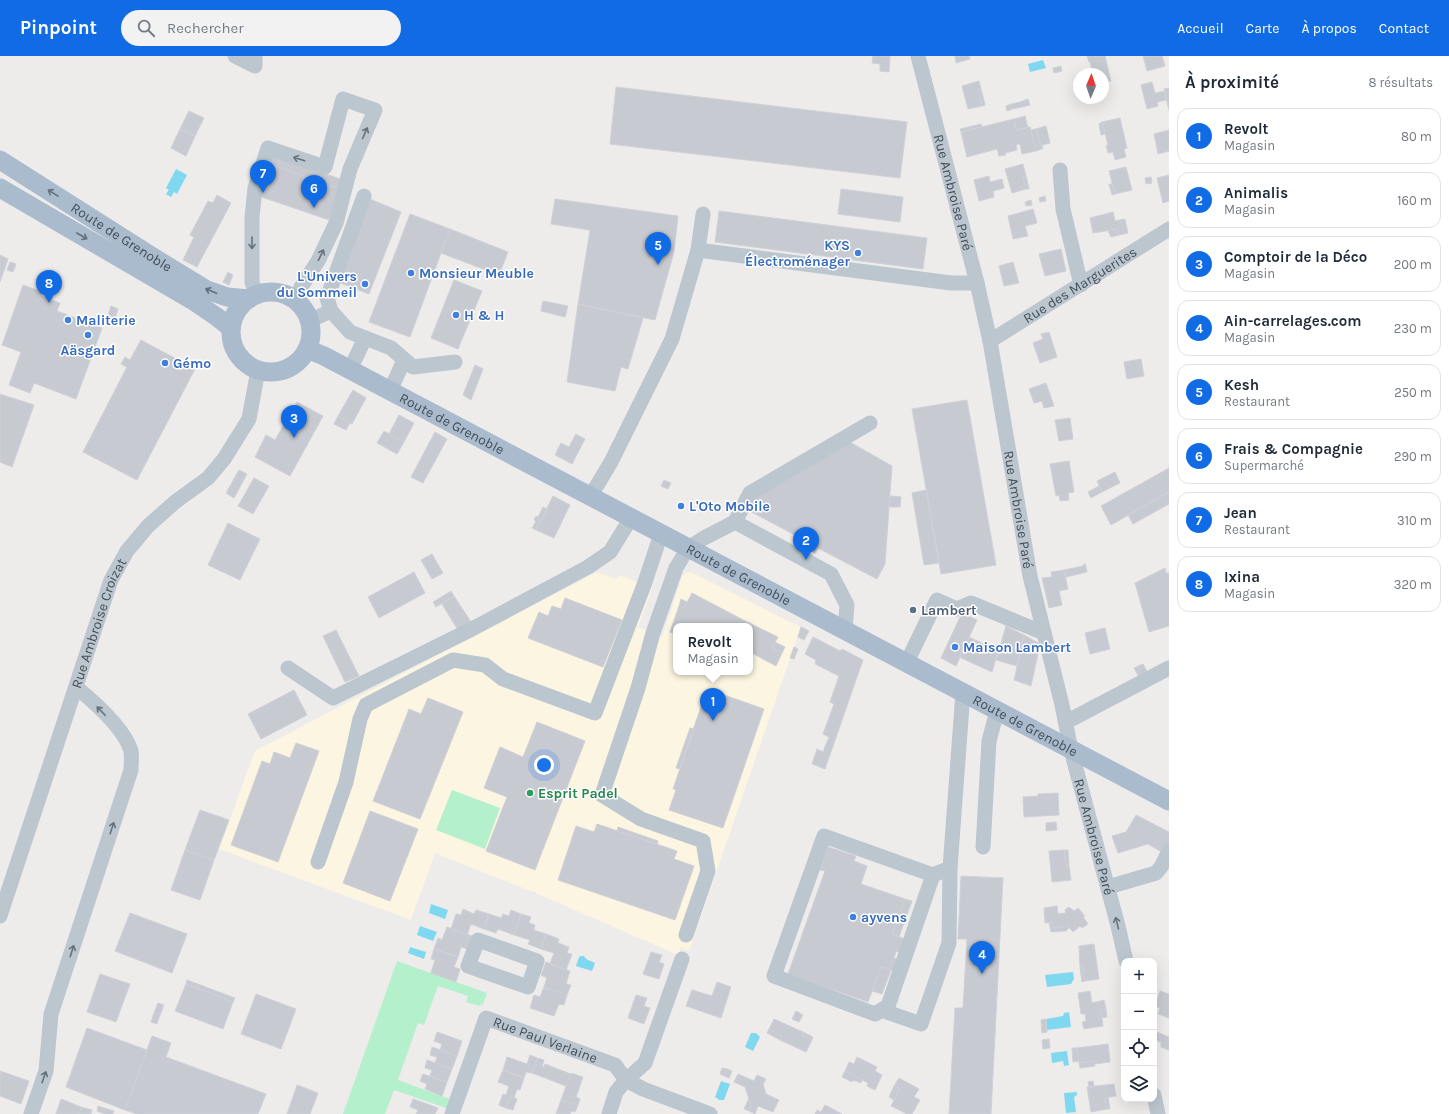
<!DOCTYPE html>
<html lang="fr">
<head>
<meta charset="utf-8">
<style>
	:root { --surface:#fff; --page:#f2f2f3; --text:#1f2937; --muted:#747a83; --line:#e0e1e3; --accent:#106be4 }
	body { margin:0; font-family:Karla,sans-serif; background:var(--page); color:var(--text) }
	.controls { position:absolute; right:12px; bottom:12px; display:grid; overflow:hidden; border-radius:8px; box-shadow:0 4px 16px #0002 }
	.controls button { width:36px; height:36px; display:grid; place-items:center; padding:0; border:0; border-bottom:1px solid var(--line); background:var(--surface); color:var(--text); font:20px sans-serif }
	.compass { position:absolute; left:1073px; top:12px; width:36px; height:36px; border-radius:50%; background:var(--surface); box-shadow:0 4px 16px #0002; rotate:2deg }
	.you { position:absolute; left:544px; top:709px; width:14px; height:14px; margin:-10px; border:3px solid #fff; border-radius:50%; background:#1a73e8; box-shadow:0 0 0 6px #1a73e833 }
	.badge { display:grid; place-items:center; width:26px; height:26px; border-radius:50%; background:var(--accent); color:#fff; font-size:13px; font-weight:700 }
	.pin { position:absolute; translate:-50% -33px; filter:drop-shadow(0 1px 2px #0008) }
	.pin::after { content:''; position:absolute; top:21px; width:14px; height:12px; background:inherit; clip-path:polygon(0 0,100% 0,50% 100%) }
	.popup { position:absolute; left:673px; top:567px; width:80px; height:52px; box-sizing:border-box; display:grid; place-content:center; border-radius:8px; background:var(--surface); filter:drop-shadow(0 1px 3px #0005); font-size:13px; white-space:nowrap; color:var(--muted) }
	.popup b { font-size:15px; color:var(--text) }
	.popup::after { content:''; position:absolute; left:50%; top:100%; margin-left:-8px; border:8px solid transparent; border-top-color:var(--surface) }
	.list { margin:0; padding:0; list-style:none }
	h2 { display:flex; justify-content:space-between; align-items:center; height:52px; margin:0; padding:0 16px; font-size:17px }
	h2 small { font-size:13px; font-weight:400; color:var(--muted) }
	.list li { display:grid; grid-template-columns:26px 1fr auto; gap:12px; align-items:center; box-sizing:border-box; height:56px; margin:0 8px 8px; padding:0 8px; border:1px solid var(--line); border-radius:12px }
	.list b { display:block; font-size:15px; white-space:nowrap }
	.list p { margin:0; font-size:13px; white-space:nowrap; color:var(--muted) }
	.list em { font-size:13px; font-style:normal; color:var(--muted) }
	.icon { flex:none; width:22px; height:22px; fill:none; stroke:currentColor; stroke-width:2; stroke-linecap:round; stroke-linejoin:round }
	.map { position:relative; flex:none; width:1169px; height:1058px; overflow:hidden }
	header { display:flex; align-items:center; gap:24px; box-sizing:border-box; height:56px; padding:0 20px; background:var(--accent); color:#fff }
	header strong { font-size:19px }
	nav { display:flex; gap:22px; margin-inline-start:auto; font-size:14px }
	.search { width:280px; height:36px; background:var(--page); display:flex; align-items:center; gap:10px; box-sizing:border-box; padding:0 14px; border-radius:22px; color:var(--muted); font-size:15px }
	main { display:flex }
	aside { flex:1; background:var(--surface) }
	.map>svg:first-child { display:block }
</style>
</head>
<body>
<header>
<strong>Pinpoint</strong>
<div class="search"><svg class="icon" aria-label="search" viewBox="0 0 24 24"><circle cx="10" cy="10" r="6"/><path d="M15 15l6 6"/></svg>Rechercher</div>
<nav><a>Accueil</a><a>Carte</a><a>À propos</a><a>Contact</a></nav>
</header>
<main>
<div class="map">
<svg width="1169" height="1058" viewBox="0 0 1169 1058">
	<rect width="100%" height="100%" fill="#eeebeb"/>
	<!-- commercial -->
	<path fill="#fcf5e1" fill-rule="evenodd" d="M597,516L616,523L621,519L652,533L638,571L662,581L682,521L685,517L691,516L801,571L689,895L681,891L678,899L536,837L435,797L411,864L219,793L255,695ZM676,570H750V616H676Z"/>
	<!-- green -->
	<path fill="#b5f0cc" d="M452,734L500,752L485,793L436,774Z
		M397,905L487,937L483,948L479,950L466,946L468,940L438,930L424,969L418,967L398,1024L452,1044L449,1053L394,1034L385,1058H343Z"/>
	<!-- water -->
	<path fill="#80d7f0" d="M1043,4L1046,12L1030,16L1028,8Z
		M176,113L187,119L177,138L174,136L171,141L166,138L169,134L166,132Z
		M431,848L448,854L445,863L429,857Z
		M420,870L437,876L433,885L417,879Z
		M410,891L426,896L424,903L408,897Z
		M581,900H584L586,903L595,907L592,915L576,910L579,901Z
		M1073,916L1074,923L1071,928L1047,931L1045,919Z
		M1069,956L1071,971L1047,974L1046,963L1063,960L1064,957Z
		M751,977H756L760,981L753,995L745,991Z
		M1067,995L1069,1009L1064,1010L1063,1005L1052,1007L1051,997Z
		M721,1025L730,1028L724,1044H719L717,1042L715,1041Z
		M1077,1036V1039L1074,1041L1076,1056L1066,1057L1064,1037Z"/>
	<!-- building -->
	<path fill="#c8cad1" stroke="#cfd1d8" d="M873,0H890L889,16L880,15V8L872,7Z
		M955,0H969L970,3L956,7Z
		M1087,0H1105L1111,25L1107,26L1108,31L1103,32V18H1093L1090,6H1089Z
		M1143,0H1162L1165,10L1147,15Z
		M1061,10L1062,15L1054,17L1053,12Z
		M979,25L981,33H978L982,50L968,53L962,30Z
		M1152,26L1155,37L1165,35L1166,44L1157,46L1158,50L1147,53L1141,29Z
		M616,31L907,66L900,122L610,88Z
		M1169,32V54L1164,33Z
		M978,33H981L985,49L982,50Z
		M1028,43L1030,49L1022,51L1020,46Z
		M1020,46L1022,51L1012,53L1011,48Z
		M1011,48L1012,53L1007,55L1006,50Z
		M189,55L204,62L195,80L180,73Z
		M1025,60L1028,72L1016,74L1014,63Z
		M1120,62L1127,92L1124,93L1126,101L1115,104L1113,96L1108,97L1106,90L1108,89L1102,66Z
		M1014,63L1016,74L1030,71L1036,95L1022,98L1020,88L1016,89L1017,94L1005,97L1006,99L999,100L997,93L967,101L961,76Z
		M1102,66L1105,78L1101,79L1099,68Z
		M981,68L982,71L961,76L960,73Z
		M1046,70L1050,87L1042,89L1043,93H1042L1036,73Z
		M180,73L195,80L186,100L171,92Z
		M1036,73L1042,93L1036,95L1031,74Z
		M1169,74V95L1158,98L1154,78Z
		M270,98L343,124L340,133L267,107Z
		M267,107L340,133L329,164L256,139Z
		M1023,108L1026,120L1023,121L1026,133L1012,137L1005,113Z
		M1126,111L1132,134L1115,138L1109,115Z
		M1169,119V145L1163,147L1157,122Z
		M989,120L990,126L1002,123L1004,132L993,135L994,141L979,145L974,124Z
		M1026,120L1029,133H1026L1023,121Z
		M1151,121L1152,127L1146,128L1145,122Z
		M1109,128H1112L1115,138L1112,139Z
		M841,133L903,141L900,166L838,158Z
		M217,139L231,147L197,211L183,204L194,181L190,179L208,145L213,147Z
		M1045,140L1046,145L1040,146L1039,142Z
		M370,143L401,156L369,238L338,226Z
		M555,143L678,160L674,196L655,264L578,248L590,174L551,168Z
		M1031,144L1032,149L1026,150L1025,146Z
		M1033,153L1037,167L1025,170L1028,180L1013,183L1008,160Z
		M719,155L927,182L923,213L715,186Z
		M1113,156L1115,165L1125,163L1128,177L1119,179L1117,173L1093,177L1090,162Z
		M410,158L450,173L410,281L369,266Z
		M450,173L508,196L499,219L441,197Z
		M1117,173L1119,179L1111,181L1108,175Z
		M1061,193L1066,215L1045,220L1039,198Z
		M0,199L8,203L0,226Z
		M10,206L16,208L13,216L7,214Z
		M1013,206L1019,227L1004,230L999,210Z
		M228,216L233,219L229,229L223,226Z
		M454,224L482,235L458,293L431,282Z
		M23,229L42,236L41,240L60,247L57,255L102,272L76,343L34,327L30,337L9,329L21,296L2,289Z
		M543,245L568,250L565,261L541,255Z
		M578,248L643,262L628,313L621,311L615,335L567,326Z
		M111,250L118,253L115,262L108,259Z
		M1049,276L1057,301L1040,307L1033,287L1043,283L1041,278Z
		M141,284L195,313L137,424L83,396L127,311L121,308L125,301L130,304Z
		M1141,303L1144,320L1127,323L1124,306Z
		M475,309L483,313L471,344L463,339Z
		M1046,327L1054,350L1044,352L1042,345L1034,347L1029,333Z
		M353,334L366,342L352,368L338,360Z
		M0,338L34,349L12,411L0,406Z
		M967,344L996,509L941,518L912,353Z
		M297,346L323,360L290,420L255,401L266,379L275,384Z
		M399,359L414,367L404,386L389,378Z
		M338,360L350,367L346,374L334,368Z
		M1070,362L1073,383L1059,385L1055,364Z
		M384,375L404,386L397,398L377,387Z
		M435,376L447,383L423,427L411,421Z
		M576,378L585,383L572,408L555,399L561,387L569,391Z
		M848,385L892,410L885,508L877,523L818,492L815,497L803,490L806,485L748,454L755,440Z
		M1069,405L1074,436L1068,437L1069,444L1060,445L1059,439L1056,440L1050,408Z
		M1169,412V436L1111,469L1101,450Z
		M239,414L247,418L234,442L226,437Z
		M1115,416L1120,427L1102,436L1097,425Z
		M254,422L269,430L253,458L238,450Z
		M664,424L671,427L668,433L661,430Z
		M1099,430L1102,436L1091,442L1088,436Z
		M926,434L939,507L924,509L912,437Z
		M1169,436V448L1133,468L1128,459Z
		M553,440L570,449L554,482L536,474Z
		M890,440L901,441L900,451H889Z
		M543,451L547,453L536,474L532,472L536,465L534,464L536,460L538,461Z
		M228,467L260,483L240,524L208,509Z
		M432,498L443,517L432,523L421,504Z
		M1085,507L1087,516L1066,521L1064,514L1083,510Z
		M1165,512L1166,517H1169V570L1149,576L1135,527Z
		M1064,514L1068,533L1059,535L1062,549L1049,552L1042,522L1052,521L1051,516Z
		M414,516L425,537L379,562L368,541Z
		M451,535L454,540L436,551L433,546Z
		M692,537L747,566L746,570H676V578L670,576L679,550L684,552Z
		M454,540L471,566L458,574L442,548Z
		M565,542L622,564L603,611L528,582L539,556L548,560L552,550L561,553Z
		M681,543L687,546L684,552L679,550Z
		M962,557L977,564L956,610L941,602Z
		M747,566L778,581L772,592L782,597L776,610L750,596V570H746Z
		M1006,570L1024,579L1017,610L996,604Z
		M801,571L809,575L804,584L798,581Z
		M1105,572L1110,593L1090,598L1085,577Z
		M336,574L359,620L345,626L323,580Z
		M1024,579L1040,588L1031,630L1014,624Z
		M813,581L840,595L842,593L863,604L825,713L812,708L817,693L823,696L829,681L823,678L834,648L830,646L839,620L815,608L816,604L805,598Z
		M969,581L998,595L992,616L959,601Z
		M775,586L785,591L782,597L772,592Z
		M794,591L798,593L794,603L790,602Z
		M1143,608L1148,617L1139,621L1134,612Z
		M707,633L764,653L723,772L669,754L676,734L673,733Z
		M294,634L307,659L261,683L248,658Z
		M428,642L463,656L420,763L373,745L409,653L421,658Z
		M537,666L585,685L535,814L486,795L507,741L484,732L500,691L523,701Z
		M690,672L694,673L680,713L676,712Z
		M296,687L319,695L278,806L231,789L262,705L270,708L274,696L290,702Z
		M1058,737L1059,759L1024,761L1023,741L1038,740V738Z
		M200,754L229,764L214,804L185,794Z
		M370,755L418,773L390,845L343,827Z
		M1136,759L1169,776V789L1165,798L1148,788L1118,797L1112,780L1126,776Z
		M1056,766L1057,774L1046,775V767Z
		M597,768L677,795L674,803L694,810L675,864L558,824L576,770L594,776Z
		M618,771L658,785L657,788L617,775Z
		M828,791L856,800L854,805L867,810L861,828L905,843L892,878L905,883L900,897L896,895L894,902L898,904L894,915L881,911L868,946L788,918L825,815L820,814Z
		M185,794L214,804L200,844L171,834Z
		M1064,794H1068L1069,810H1066Z
		M1064,794L1066,810H1069L1071,824L1052,826L1049,795Z
		M961,820L1003,822L991,1058H949L955,952H963L967,883H958Z
		M905,843L912,845L899,881L892,878Z
		M1057,850L1058,858L1066,857L1065,854L1069,851L1074,855L1078,852L1085,860L1083,861L1088,868L1082,872L1080,870L1073,876L1068,870L1053,872L1052,866L1045,867L1044,852Z
		M463,853L474,858L476,854L489,858L484,873L471,868L467,879L451,873L456,858L461,859Z
		M511,854L521,858L514,879L498,873L496,877L484,873L489,858L501,862L503,858L509,860Z
		M130,857L187,878L172,917L115,895Z
		M521,858L531,861L529,867L535,869L534,874L546,878L541,893L528,888L530,884L514,879Z
		M1049,866H1052L1053,872L1068,870L1069,872L1066,875L1051,876Z
		M447,871L472,880L467,893L461,891L458,901L434,893L438,882L442,884Z
		M546,878L559,883L558,887L569,891L567,897L572,898L566,914L550,908L554,897L541,893Z
		M1094,888L1099,923L1085,925L1083,910L1080,911L1079,890Z
		M434,893L458,901L454,911L460,913L456,926L431,917L435,904L431,903Z
		M651,896L662,899L659,906L664,908L659,923L643,918Z
		M546,906L570,915L566,928L571,929L567,939L544,931L547,922L541,919Z
		M1083,910L1085,925L1082,926L1080,911Z
		M881,911L891,914L882,938L872,935Z
		M100,918L130,928L116,966L87,956Z
		M187,924L235,942L233,946L186,928Z
		M717,926L731,931L721,962L686,950L692,934L712,940Z
		M186,928L233,946L223,973L175,955Z
		M544,931L567,939L564,949L559,948L554,960L530,952L534,939L540,941Z
		M1090,935L1092,947L1104,944L1106,953L1101,954L1103,970L1084,973L1082,966L1086,965L1085,958H1081L1078,937Z
		M1160,935L1169,938V962L1158,958L1160,952L1155,950Z
		M256,938L296,953L281,993L241,978Z
		M636,939L647,942L644,950L650,952L644,968L628,962Z
		M158,947L164,949L160,959L154,957Z
		M1106,953L1107,961L1102,962L1101,954Z
		M796,955L803,959L799,966L792,963Z
		M154,957L160,959L157,968L151,966Z
		M774,963L803,976L802,979L812,984L806,996L780,984L782,980L769,973Z
		M1046,963L1047,976L1042,977L1041,964Z
		M87,972L147,994L125,1054L66,1031Z
		M769,973L782,980L780,984L767,977Z
		M1154,975L1159,977L1161,986L1154,984Z
		M437,976L462,985L457,1000L440,994L442,988L434,985Z
		M803,976L813,981L812,984L802,979Z
		M1159,977L1169,981V994L1161,991V986Z
		M152,980L171,987L166,1001L266,1038L258,1058H137L125,1054Z
		M1049,983L1050,992L1043,993L1042,984Z
		M1108,988L1110,1006L1095,1008L1094,1005L1079,1007L1077,992Z
		M432,991L457,1000L452,1013L435,1007L437,1001L430,999Z
		M1072,992H1077L1079,1005L1073,1006Z
		M530,999L537,1002L532,1017L526,1016L524,1022L503,1014L507,1001L527,1008Z
		M857,1001L877,1011L875,1015L882,1019L875,1034L867,1030L868,1027L845,1015L849,1006L854,1008Z
		M537,1002L544,1004L542,1011H544L545,1008L571,1018L566,1030L532,1017Z
		M427,1004L452,1013L447,1026L430,1020L432,1014L425,1012Z
		M1094,1005L1095,1010L1080,1012L1079,1007Z
		M722,1012L727,1013L724,1020L720,1018Z
		M727,1013L732,1015L729,1022L724,1020Z
		M503,1014L524,1022L520,1034L517,1033L514,1042L510,1040L506,1052L499,1049L503,1038L506,1039L509,1030L498,1026Z
		M0,1015L29,1025L21,1048L0,1040Z
		M845,1015L862,1024L861,1027L853,1024L852,1026L842,1021Z
		M571,1017L583,1021L576,1041L580,1043L578,1049L561,1044Z
		M423,1018L447,1026L442,1040L425,1033L427,1028L420,1025Z
		M738,1018L754,1025L757,1019L766,1023L763,1028L766,1038L779,1044L773,1056L758,1050L755,1058L749,1055L751,1050L745,1031L734,1026Z
		M899,1022L919,1033L914,1041L920,1044L912,1058H907L891,1050L900,1033L894,1030Z
		M1093,1025L1094,1031H1089L1088,1026Z
		M1114,1028L1116,1040L1105,1042L1107,1053L1091,1056L1087,1031Z
		M297,1029L318,1037L310,1058H287Z
		M894,1030L900,1033L894,1044L889,1041Z
		M510,1040L517,1043L513,1054L506,1052Z
		M1108,1041L1110,1053H1107L1105,1042Z
		M749,1042L751,1050L749,1055L744,1053Z
		M61,1043L81,1051L79,1058H56Z
		M413,1043L438,1052L435,1058H416L418,1054L410,1051Z
		M561,1044L578,1049L575,1056L571,1055L570,1058H556Z
		M825,1049L842,1058H815L817,1054L821,1056Z
		M98,1050L114,1055L113,1058H105L97,1055Z
		M81,1051L92,1054L91,1058H79Z"/>
	<g fill="none" stroke-linecap="round" stroke-linejoin="round">
		<!-- minor -->
		<g stroke="#bbc6cf" stroke-width="15">
			<path d="M235,0L255,10V0"/>
			<path id="s1" d="M918,0L977,227L990,285L1030,520L1062,649L1071,694L1118,870L1126,905"/>
			<path d="M1060,114L1063,153L1081,229"/>
			<path d="M364,140L327,242L331,255L350,276L391,292L413,311L455,306"/>
			<path d="M698,194L951,227H977"/>
			<path d="M256,239L252,226V161L255,132L268,92L325,111L343,43L375,54L350,113L336,167L318,205L301,231L296,245"/>
			<path d="M309,265L331,255"/>
			<path id="s2" d="M990,285L1169,173"/>
			<path d="M350,314L365,282"/>
			<path d="M390,335L404,304"/>
			<path d="M590,441L611,406L672,283L698,194L703,158"/>
			<path d="M735,466L750,437L870,367"/>
			<path d="M907,606L937,544L957,553L971,547L1044,577"/>
			<path d="M288,612L333,642L472,573L588,511L610,496L631,462"/>
			<path d="M1066,666L1169,612"/>
			<path d="M983,791L989,685L997,655"/>
			<path d="M318,806L346,726L360,663L366,649L453,604L485,609L503,623L595,657L644,529L661,478"/>
			<path d="M933,819L888,950L875,958L774,920L824,780L933,819L950,812L963,636"/>
			<path d="M1108,831L1156,817L1161,811L1169,795"/>
			<path id="s3" d="M0,860L111,524L127,495L148,470L175,446L208,422L224,403L249,363L258,314"/>
			<path d="M686,879L708,815L703,785L641,763L602,739L638,632L653,577L676,512L688,492L704,482L735,466L831,518L847,549L845,574"/>
			<path d="M478,884L537,905L528,931L468,910Z"/>
			<path d="M881,954L921,968L949,887L950,812"/>
			<path d="M1154,1039L1158,1058"/>
			<path d="M31,1058L46,1015L51,958L131,714C131,708 132,701 131,695C125,673 93,645 76,631"/>
			<path id="s4" d="M452,1058L486,962L615,1009L626,1024L643,1033L710,1058"/>
			<path d="M609,1058L616,1036L626,1024L645,1007L682,903"/>
		</g>
		<!-- major -->
		<g stroke="#a9bbcd" stroke-width="19">
			<path id="s5" d="M0,104L156,203L207,234L227,241L249,243"/>
			<path d="M0,132L192,244L217,261L231,272"/>
			<circle cx="271" cy="276" r="40"/>
			<path id="s6" d="M307,293L324,300L1169,745"/>
		</g>
	</g>
	<!-- one-way arrows -->
	<defs><path id="oneway-shaft" d="M-6 0H5M1.5-3L5.5 0L1.5 3" fill="none" stroke-width="1.6" stroke-linecap="round" stroke-linejoin="round"/></defs>
	<g stroke="#67737c">
		<use href="#oneway-shaft" transform="translate(365 77) rotate(-67)"/>
		<use href="#oneway-shaft" transform="translate(299 103) rotate(-162)"/>
		<use href="#oneway-shaft" transform="translate(252 187) rotate(90)"/>
		<use href="#oneway-shaft" transform="translate(321 199) rotate(-64)"/>
		<use href="#oneway-shaft" transform="translate(101 655) rotate(-134)"/>
		<use href="#oneway-shaft" transform="translate(112 772) rotate(-72)"/>
		<use href="#oneway-shaft" transform="translate(1117 867) rotate(-104)"/>
		<use href="#oneway-shaft" transform="translate(72 895) rotate(-72)"/>
		<use href="#oneway-shaft" transform="translate(44 1021) rotate(-71)"/>
	</g>
	<g stroke="#626f7c">
		<use href="#oneway-shaft" transform="translate(53 137) rotate(-148)"/>
		<use href="#oneway-shaft" transform="translate(82 180) rotate(30)"/>
		<use href="#oneway-shaft" transform="translate(211 235) rotate(-157)"/>
	</g>
	<!-- markers -->
	<g fill="#3f7fe0" stroke="#fff" stroke-width="1.5">
		<circle cx="858" cy="197" r="4"/>
		<circle cx="411" cy="217" r="4"/>
		<circle cx="365" cy="228" r="4"/>
		<circle cx="456" cy="259" r="4"/>
		<circle cx="68" cy="264" r="4"/>
		<circle cx="88" cy="279" r="4"/>
		<circle cx="165" cy="307" r="4"/>
		<circle cx="681" cy="450" r="4"/>
		<circle cx="955" cy="591" r="4"/>
		<circle cx="853" cy="861" r="4"/>
	</g>
	<circle fill="#5c6f8a" stroke="#fff" stroke-width="1.5" cx="913" cy="554" r="4"/>
	<circle fill="#2e9e5b" stroke="#fff" stroke-width="1.5" cx="530" cy="737" r="4"/>
	<g text-anchor="middle" dominant-baseline="central" stroke-width="3" stroke-linejoin="round" paint-order="stroke">
		<!-- street labels -->
		<g font-size="14" fill="#434f59" stroke="#fff">
			<text stroke="none"><textPath href="#s1" startOffset="141">Rue Ambroise Paré</textPath></text>
			<text stroke="none"><textPath href="#s5" startOffset="144">Route de Grenoble</textPath></text>
			<text stroke="none"><textPath href="#s2" startOffset="106">Rue des Marguerites</textPath></text>
			<text stroke="none"><textPath href="#s6" startOffset="163">Route de Grenoble</textPath></text>
			<text stroke="none"><textPath href="#s1" startOffset="465">Rue Ambroise Paré</textPath></text>
			<text stroke="none"><textPath href="#s6" startOffset="487">Route de Grenoble</textPath></text>
			<text stroke="none"><textPath href="#s3" startOffset="309">Rue Ambroise Croizat</textPath></text>
			<text stroke="none"><textPath href="#s6" startOffset="811">Route de Grenoble</textPath></text>
			<text stroke="none"><textPath href="#s1" startOffset="801">Rue Ambroise Paré</textPath></text>
			<text stroke="none"><textPath href="#s4" startOffset="165">Rue Paul Verlaine</textPath></text>
		</g>
		<!-- shop labels -->
		<g font-size="14" font-weight="bold" fill="#366cbe" stroke="#fff" text-anchor="start">
			<text x="850" y="189" text-anchor="end">KYS<tspan x="850" dy="16">Électroménager</tspan></text>
			<text x="419" y="217">Monsieur Meuble</text>
			<text x="357" y="220" text-anchor="end">L'Univers<tspan x="357" dy="16">du Sommeil</tspan></text>
			<text x="464" y="259">H &amp; H</text>
			<text x="76" y="264">Maliterie</text>
			<text x="88" y="294" text-anchor="middle">Aäsgard</text>
			<text x="173" y="307">Gémo</text>
			<text x="689" y="450">L'Oto Mobile</text>
			<text x="963" y="591">Maison Lambert</text>
			<text x="861" y="861">ayvens</text>
		</g>
		<!-- service labels -->
		<g font-size="14" font-weight="bold" fill="#4e5e75" stroke="#fff" text-anchor="start">
			<text x="921" y="554">Lambert</text>
		</g>
		<!-- leisure labels -->
		<g font-size="14" font-weight="bold" fill="#27864d" stroke="#fff" text-anchor="start">
			<text x="538" y="737">Esprit Padel</text>
		</g>
	</g>
</svg>
<div class="controls">
<button>+</button>
<button>−</button>
<button><svg class="icon" aria-label="locate" viewBox="0 0 24 24"><circle cx="12" cy="12" r="6"/><path d="M12 2v4M12 18v4M2 12h4M18 12h4"/></svg></button>
<button><svg class="icon" aria-label="layers" viewBox="0 0 24 24"><path d="M12 4l9 5-9 5-9-5zM3 14l9 5 9-5"/></svg></button>
</div>
<svg class="compass" viewBox="-18 -18 36 36"><path d="M0-13l5 13h-10z" fill="#e53935"/><path d="M0 13l5-13h-10z" fill="#747a83"/></svg>
<div class="you"></div>
<div class="pin badge" style="left:713px;top:665px">1</div>
<div class="popup"><b>Revolt</b>Magasin</div>
<div class="pin badge" style="left:806px;top:504px">2</div>
<div class="pin badge" style="left:294px;top:382px">3</div>
<div class="pin badge" style="left:982px;top:918px">4</div>
<div class="pin badge" style="left:658px;top:209px">5</div>
<div class="pin badge" style="left:314px;top:152px">6</div>
<div class="pin badge" style="left:263px;top:137px">7</div>
<div class="pin badge" style="left:49px;top:247px">8</div>
</div>
<aside>
<h2>À proximité<small>8 résultats</small></h2>
<ul class="list">
<li><span class="badge">1</span><div><b>Revolt</b><p>Magasin</p></div><em>80 m</em></li>
<li><span class="badge">2</span><div><b>Animalis</b><p>Magasin</p></div><em>160 m</em></li>
<li><span class="badge">3</span><div><b>Comptoir de la Déco</b><p>Magasin</p></div><em>200 m</em></li>
<li><span class="badge">4</span><div><b>Ain-carrelages.com</b><p>Magasin</p></div><em>230 m</em></li>
<li><span class="badge">5</span><div><b>Kesh</b><p>Restaurant</p></div><em>250 m</em></li>
<li><span class="badge">6</span><div><b>Frais &amp; Compagnie</b><p>Supermarché</p></div><em>290 m</em></li>
<li><span class="badge">7</span><div><b>Jean</b><p>Restaurant</p></div><em>310 m</em></li>
<li><span class="badge">8</span><div><b>Ixina</b><p>Magasin</p></div><em>320 m</em></li>
</ul>
</aside>
</main>
</body>
</html>
